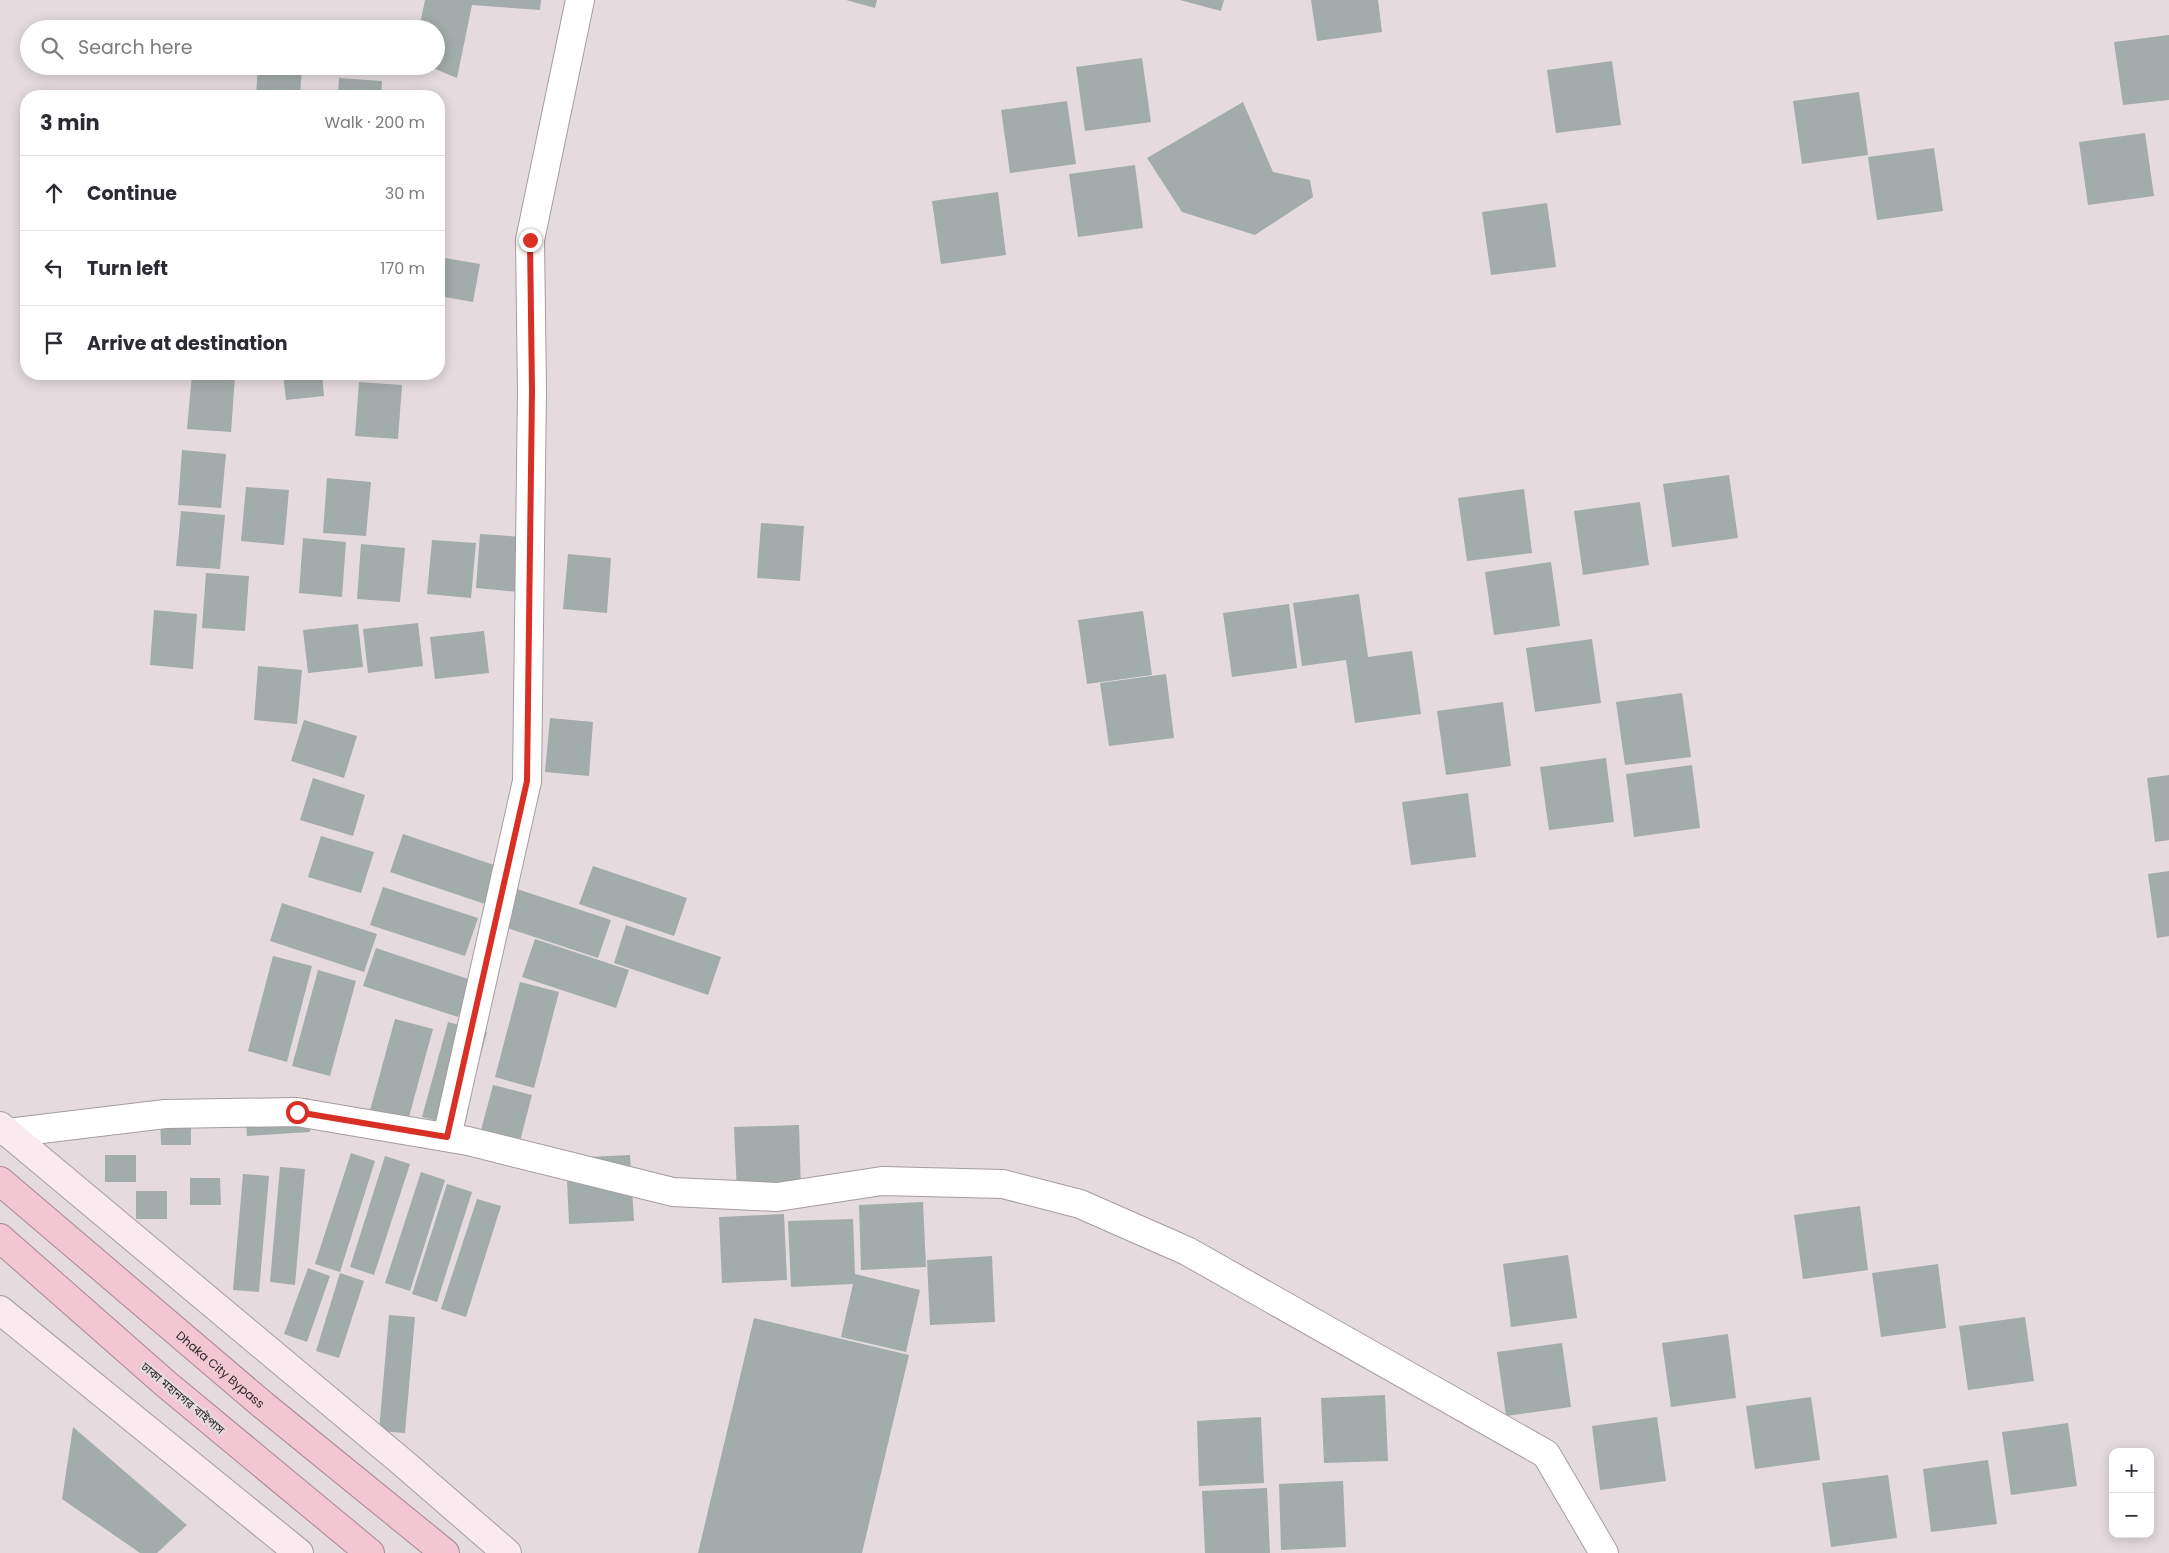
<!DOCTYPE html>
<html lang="en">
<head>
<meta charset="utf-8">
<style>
	:root { --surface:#fff; --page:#f2f2f3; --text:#2b2b33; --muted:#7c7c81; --line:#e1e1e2 }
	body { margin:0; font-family:Poppins,"Noto Sans Bengali",sans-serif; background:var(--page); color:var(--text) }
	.controls { position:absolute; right:15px; bottom:15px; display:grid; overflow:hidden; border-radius:10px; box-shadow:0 2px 12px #0003 }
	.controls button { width:45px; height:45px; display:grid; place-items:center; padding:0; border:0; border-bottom:1px solid var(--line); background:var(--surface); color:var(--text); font:25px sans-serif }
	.stop { position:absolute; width:15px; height:15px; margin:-11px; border:4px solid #d93025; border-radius:50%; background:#fff }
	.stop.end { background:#d93025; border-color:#fff; box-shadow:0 1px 5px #0008 }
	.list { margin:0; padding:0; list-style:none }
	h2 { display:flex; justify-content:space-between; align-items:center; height:65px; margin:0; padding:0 20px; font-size:21px }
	h2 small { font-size:16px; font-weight:400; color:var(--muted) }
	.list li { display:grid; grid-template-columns:32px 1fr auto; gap:15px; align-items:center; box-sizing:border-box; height:75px; padding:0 20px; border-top:1px solid var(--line) }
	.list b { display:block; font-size:19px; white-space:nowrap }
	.list em { font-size:16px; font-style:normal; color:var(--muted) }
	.icon { flex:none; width:28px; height:28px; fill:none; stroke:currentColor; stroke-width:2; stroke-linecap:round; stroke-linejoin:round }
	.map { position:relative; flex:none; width:2169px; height:1553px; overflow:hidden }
	.search { position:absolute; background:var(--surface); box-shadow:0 2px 12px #0003; left:20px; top:20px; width:425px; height:55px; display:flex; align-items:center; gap:12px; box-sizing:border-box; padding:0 18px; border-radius:28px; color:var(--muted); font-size:19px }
	.panel { position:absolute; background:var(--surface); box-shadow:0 2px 12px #0003; left:20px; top:90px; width:425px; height:290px; border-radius:20px }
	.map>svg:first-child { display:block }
</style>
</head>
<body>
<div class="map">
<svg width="2169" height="1553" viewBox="0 0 2169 1553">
	<rect width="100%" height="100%" fill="#e5dbde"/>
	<!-- building -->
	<path fill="#a2acaa" d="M425,0H541L540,10L472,5L457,78L428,66H436V29H419Z
		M846,0H877L875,8Z
		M1180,0H1224L1221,11Z
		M1311,0H1378L1382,32L1317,41Z
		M2169,35V100L2123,105L2114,42Z
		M1142,58L1151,122L1085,131L1076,67Z
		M1612,61L1621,125L1556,133L1547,70Z
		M258,66H302L300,96H256Z
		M339,78L382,81L381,96H338Z
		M1859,92L1868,155L1802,164L1793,101Z
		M1067,101L1076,164L1010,173L1001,110Z
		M1243,102L1273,172L1310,180L1313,197L1255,235L1182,212L1147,158Z
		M2145,133L2154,196L2088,205L2079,142Z
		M1934,148L1943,211L1877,220L1868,157Z
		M1135,165L1143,228L1078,237L1069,174Z
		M998,192L1006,255L941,264L932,201Z
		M1547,203L1556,267L1491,275L1482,212Z
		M439,257L480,264L473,302L439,296Z
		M192,374L235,377L231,432L187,429Z
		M283,374H322L324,396L286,400Z
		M359,382L402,385L398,439L355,436Z
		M182,450L226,454L221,508L178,505Z
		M1729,475L1738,538L1672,547L1663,484Z
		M327,478L371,482L366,536L323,533Z
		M246,487L289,490L284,545L241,541Z
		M1524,489L1532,553L1467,561L1458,498Z
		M1640,502L1649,565L1583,575L1574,511Z
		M181,511L225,515L220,569L176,566Z
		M761,523L804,526L800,581L757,578Z
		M480,534L523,537L519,592L476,588Z
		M303,538L346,542L342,597L299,593Z
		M432,540L476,543L471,598L427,594Z
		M361,544L405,548L400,602L357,599Z
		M568,554L611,558L607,613L563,609Z
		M1551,562L1560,626L1494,635L1485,572Z
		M206,573L249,576L245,631L202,628Z
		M1359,594L1368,657L1412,651L1421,714L1355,723L1346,660L1302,666L1293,603Z
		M1289,604L1297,668L1232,677L1223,613Z
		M154,610L197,614L193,669L150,665Z
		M1143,611L1152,675L1087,684L1078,620Z
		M418,623L423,666L368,673L363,629Z
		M358,624L363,667L308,673L303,630Z
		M484,631L489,673L435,679L430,637Z
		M1592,639L1601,703L1535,712L1526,648Z
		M258,666L302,670L297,724L254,720Z
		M1166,674L1174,738L1109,746L1100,683Z
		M1682,693L1691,757L1625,765L1616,702Z
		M1503,702L1511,766L1446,775L1437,711Z
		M550,718L593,722L589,776L545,772Z
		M304,720L357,736L344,778L291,761Z
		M1606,758L1614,822L1549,830L1540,767Z
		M1692,765L1700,828L1634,837L1626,774Z
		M2169,775V840L2155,842L2147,778Z
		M313,778L365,795L353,836L300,820Z
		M1468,793L1476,857L1411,865L1402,802Z
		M403,834L497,866L485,904L390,872Z
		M321,836L374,852L361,893L308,877Z
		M593,866L687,898L674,936L579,904Z
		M2169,871V936L2157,938L2148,874Z
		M383,887L478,918L465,956L370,925Z
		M517,889L611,920L598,958L504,927Z
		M282,903L377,934L364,972L270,941Z
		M626,925L721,957L708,995L614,963Z
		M535,939L629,970L616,1008L522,977Z
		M376,948L471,980L458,1017L363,986Z
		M273,956L312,966L287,1062L248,1051Z
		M318,970L356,981L330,1076L292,1066Z
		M520,982L559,992L534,1088L495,1077Z
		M395,1019L433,1029L407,1124L369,1114Z
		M448,1022L487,1032L461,1127L422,1117Z
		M493,1085L532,1095L520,1141L481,1130Z
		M308,1098L310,1132L247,1136L245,1102Z
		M160,1117H191V1145H161Z
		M799,1125L801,1191L737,1193L734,1127Z
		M351,1153L375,1161L340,1272L315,1264Z
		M105,1155H136V1182H105Z
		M630,1155L634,1221L569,1224L566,1158Z
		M385,1156L410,1164L374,1275L350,1267Z
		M280,1167L305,1169L295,1285L270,1282Z
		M421,1172L445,1180L410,1291L385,1283Z
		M243,1174L269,1176L259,1292L233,1290Z
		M190,1178H220L221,1205H190Z
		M447,1184L472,1192L437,1302L412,1294Z
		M136,1191H167V1219H136Z
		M477,1199L501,1206L466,1317L441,1309Z
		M923,1202L926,1267L861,1270L859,1205Z
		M1860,1206L1868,1270L1803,1279L1794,1215Z
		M784,1214L787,1280L722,1283L719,1217Z
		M853,1219L855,1274L920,1290L906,1352L841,1337L853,1284L791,1287L788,1221Z
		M1568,1255L1577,1318L1511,1327L1503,1264Z
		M992,1256L995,1322L930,1325L927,1260Z
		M1938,1264L1946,1328L1881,1337L1872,1273Z
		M308,1268L330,1276L307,1342L284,1334Z
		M340,1273L364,1281L339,1358L316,1351Z
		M389,1315L415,1317L405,1433L379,1431Z
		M2025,1317L2034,1381L1968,1390L1959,1326Z
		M754,1318L909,1355L862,1553H698Z
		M1728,1334L1736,1398L1671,1407L1662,1343Z
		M1562,1343L1571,1407L1506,1416L1497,1352Z
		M1385,1395L1388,1461L1324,1463L1321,1398Z
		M1811,1397L1820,1460L1755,1469L1746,1406Z
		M1261,1417L1264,1483L1199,1486L1197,1421Z
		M1657,1417L1666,1481L1600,1490L1592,1426Z
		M2068,1423L2077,1486L2011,1495L2002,1432Z
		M73,1427L187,1525L157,1553H140L62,1499Z
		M1988,1460L1997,1524L1931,1532L1923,1469Z
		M1888,1475L1897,1538L1831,1547L1822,1483Z
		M1343,1481L1346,1547L1281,1550L1279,1484Z
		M1267,1488L1270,1553H1205L1202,1491Z"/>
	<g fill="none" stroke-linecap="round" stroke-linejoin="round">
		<!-- minor casing -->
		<g stroke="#a59c9e" stroke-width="30">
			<path id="minor" d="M8,1133L165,1114L297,1112L468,1141L673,1192L777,1197L882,1181L1003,1184L1080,1204L1187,1251L1546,1454L1604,1553
				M447,1137L527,781L532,391L530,240L580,0"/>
		</g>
		<!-- secondary casing -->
		<g stroke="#a59c9e" stroke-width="30">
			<path id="secondary" d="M0,1126L402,1462L507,1553
				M0,1310L299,1553"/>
		</g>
		<!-- trunk casing -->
		<g stroke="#ab8592" stroke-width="30">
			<g id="trunk">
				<path id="s1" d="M0,1181L263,1405L445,1553"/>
				<path d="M0,1238L166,1384L370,1553"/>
			</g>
		</g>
		<!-- minor -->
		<use href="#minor" stroke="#fff" stroke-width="28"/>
		<!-- secondary -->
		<use href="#secondary" stroke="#fae9ef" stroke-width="28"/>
		<!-- trunk -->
		<use href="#trunk" stroke="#f3c6d4" stroke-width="28"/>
	</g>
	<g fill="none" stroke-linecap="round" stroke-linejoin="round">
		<!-- route -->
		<path stroke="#d93025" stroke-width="6" d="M297,1112L447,1137L527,781L532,391L530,240"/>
	</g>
	<g text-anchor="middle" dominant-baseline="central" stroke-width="4.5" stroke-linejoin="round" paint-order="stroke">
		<!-- street labels -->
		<g font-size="12" fill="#2c2829" stroke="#e5dbde">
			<text stroke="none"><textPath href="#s1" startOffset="290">Dhaka City Bypass</textPath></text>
			<text transform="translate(183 1398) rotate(40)">ঢাকা মহানগর বাইপাস</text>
		</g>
	</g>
</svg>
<div class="controls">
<button>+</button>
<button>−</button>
</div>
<div class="stop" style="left:297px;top:1112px"></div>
<div class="stop end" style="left:530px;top:240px"></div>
<div class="search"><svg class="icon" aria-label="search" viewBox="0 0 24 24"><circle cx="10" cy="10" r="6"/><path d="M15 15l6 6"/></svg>Search here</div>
<section class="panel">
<h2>3 min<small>Walk · 200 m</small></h2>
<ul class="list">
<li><svg class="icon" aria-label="ahead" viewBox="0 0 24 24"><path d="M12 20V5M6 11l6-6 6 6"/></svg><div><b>Continue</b></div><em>30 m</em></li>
<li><svg class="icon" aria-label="left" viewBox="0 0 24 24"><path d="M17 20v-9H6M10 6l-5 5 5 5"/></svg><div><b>Turn left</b></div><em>170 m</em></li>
<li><svg class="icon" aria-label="arrive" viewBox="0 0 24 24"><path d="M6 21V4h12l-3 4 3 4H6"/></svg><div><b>Arrive at destination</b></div></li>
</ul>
</section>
</div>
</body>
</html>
